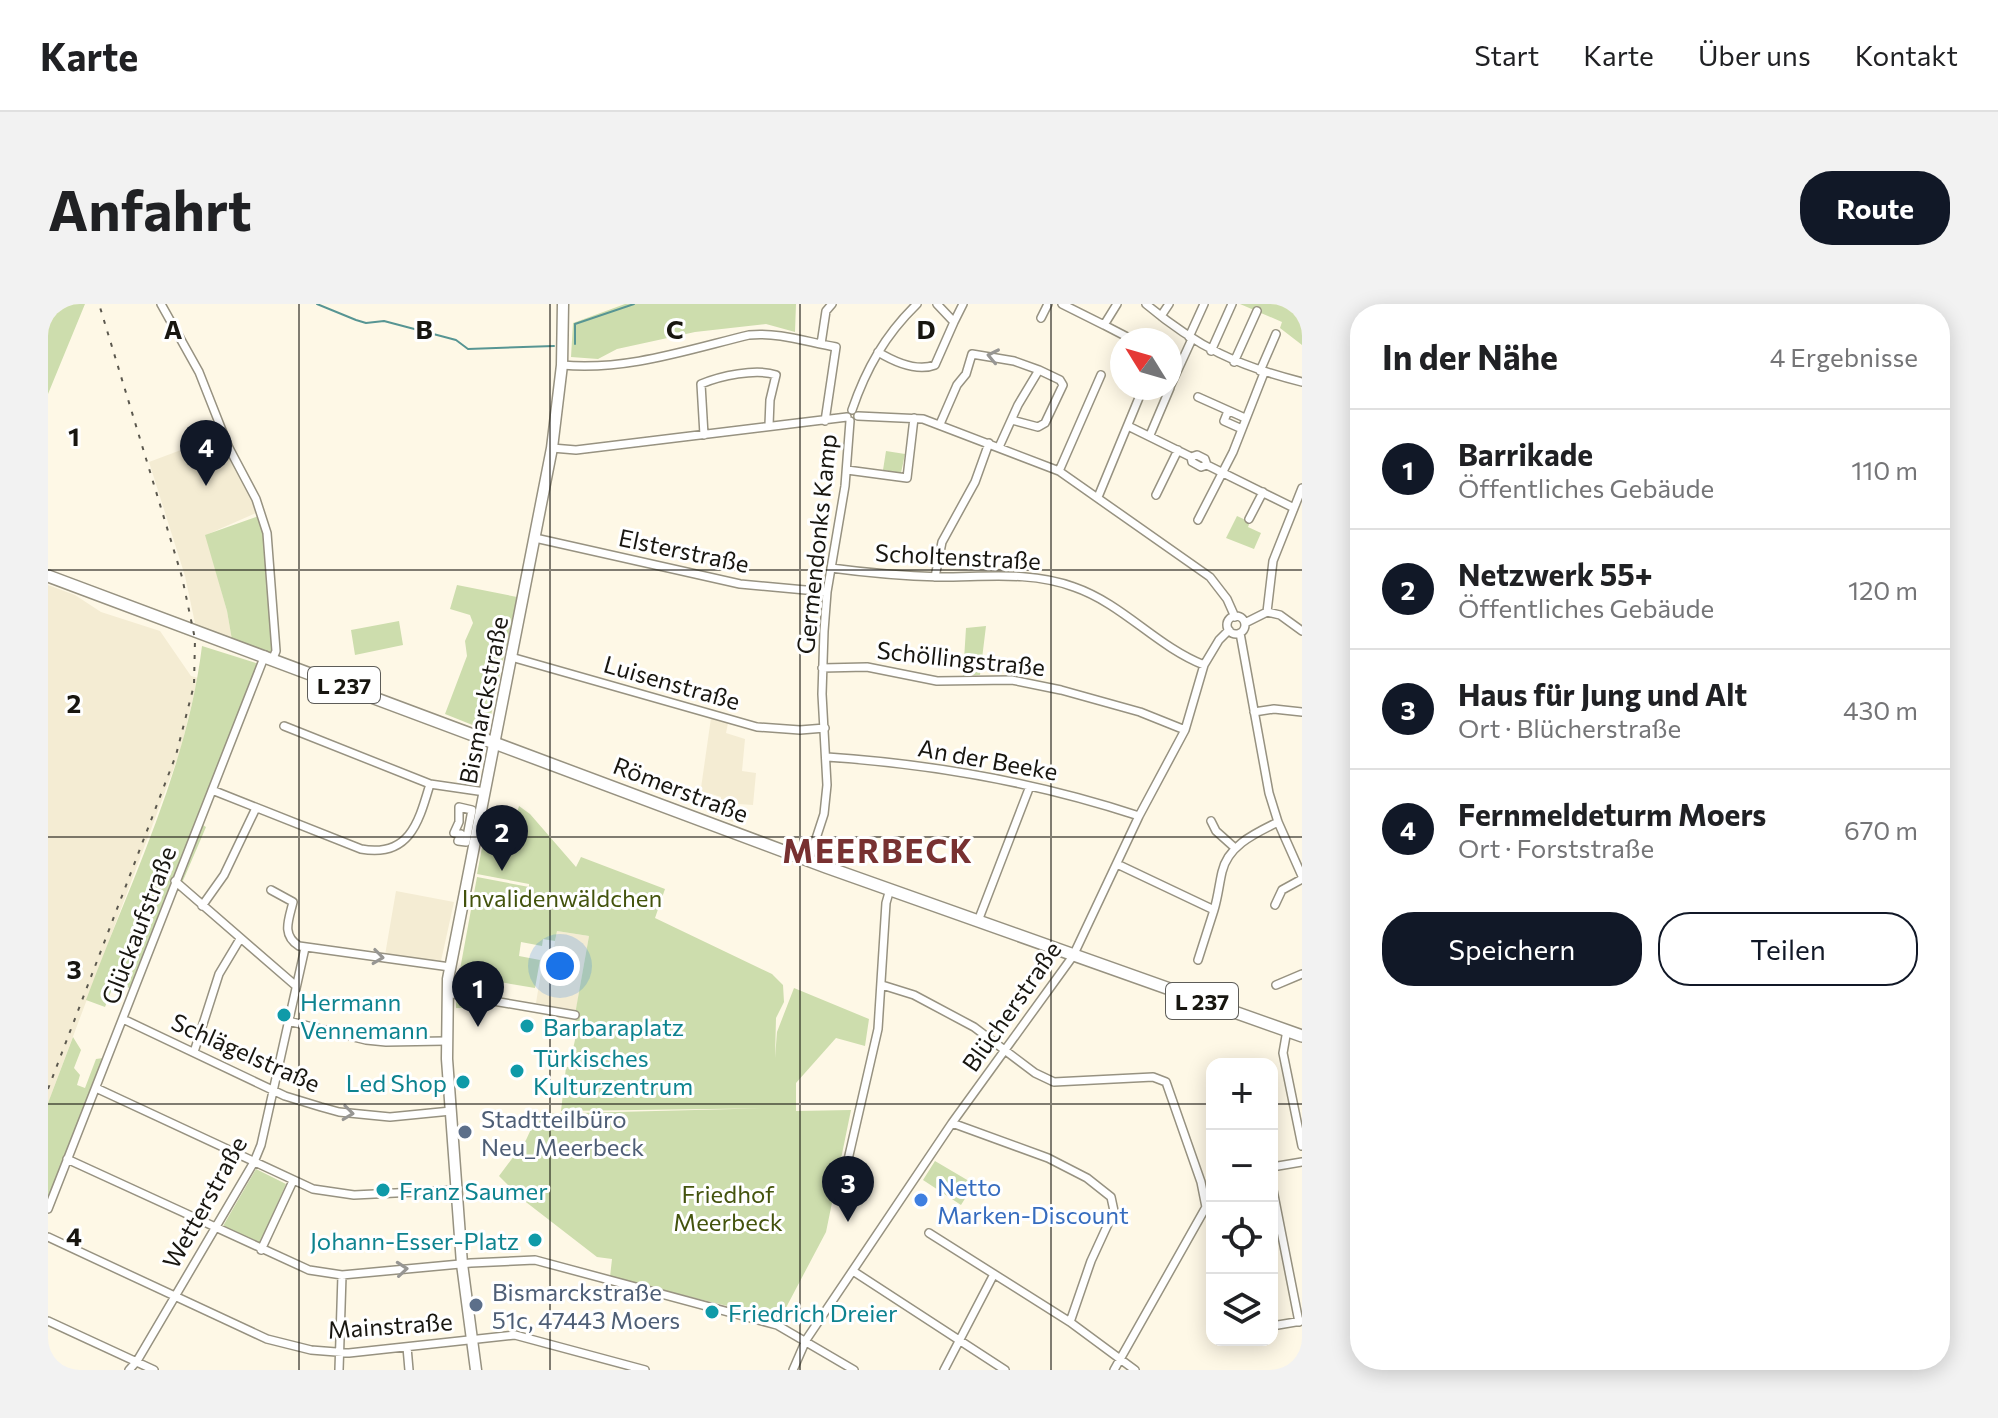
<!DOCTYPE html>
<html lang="de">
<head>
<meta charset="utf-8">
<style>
	:root { --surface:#fff; --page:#f2f2f2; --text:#202124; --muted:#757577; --line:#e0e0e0; --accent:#111827 }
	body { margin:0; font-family:Commissioner,sans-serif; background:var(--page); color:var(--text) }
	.controls { position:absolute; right:24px; bottom:24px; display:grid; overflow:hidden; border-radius:16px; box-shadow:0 4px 20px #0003 }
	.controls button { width:72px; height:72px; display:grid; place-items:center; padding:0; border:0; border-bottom:2px solid var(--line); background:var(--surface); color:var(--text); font:40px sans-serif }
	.compass { position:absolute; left:1062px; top:24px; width:72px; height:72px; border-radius:50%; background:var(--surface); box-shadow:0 4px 20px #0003; rotate:307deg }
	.you { position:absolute; left:512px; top:662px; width:28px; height:28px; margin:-20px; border:6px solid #fff; border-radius:50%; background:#1a73e8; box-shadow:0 0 0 12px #1a73e833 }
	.badge { display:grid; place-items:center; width:52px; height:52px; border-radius:50%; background:var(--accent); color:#fff; font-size:26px; font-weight:700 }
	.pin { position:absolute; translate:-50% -66px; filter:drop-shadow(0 2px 4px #0008) }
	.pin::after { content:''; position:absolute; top:42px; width:28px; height:24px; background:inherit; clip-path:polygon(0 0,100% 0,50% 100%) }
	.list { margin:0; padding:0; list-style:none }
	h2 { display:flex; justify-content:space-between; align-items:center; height:104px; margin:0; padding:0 32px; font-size:34px }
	h2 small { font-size:26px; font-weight:400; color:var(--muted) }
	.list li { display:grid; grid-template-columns:52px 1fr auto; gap:24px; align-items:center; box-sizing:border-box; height:120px; padding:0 32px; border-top:2px solid var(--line) }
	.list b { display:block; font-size:30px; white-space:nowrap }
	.list p { margin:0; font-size:26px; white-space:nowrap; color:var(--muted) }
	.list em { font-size:26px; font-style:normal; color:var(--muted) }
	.actions { display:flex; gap:16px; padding:24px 32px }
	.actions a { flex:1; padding:18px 0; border:2px solid var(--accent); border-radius:32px; text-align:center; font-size:28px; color:var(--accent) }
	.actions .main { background:var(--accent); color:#fff }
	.icon { flex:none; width:44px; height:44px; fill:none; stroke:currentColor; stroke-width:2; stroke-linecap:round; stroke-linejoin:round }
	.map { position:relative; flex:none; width:1254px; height:1066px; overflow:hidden; border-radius:32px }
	header { display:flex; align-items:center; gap:48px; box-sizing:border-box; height:112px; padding:0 40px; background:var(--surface); border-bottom:2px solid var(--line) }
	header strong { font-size:38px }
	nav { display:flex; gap:44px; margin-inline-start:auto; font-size:28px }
	.intro { display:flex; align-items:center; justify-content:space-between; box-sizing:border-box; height:192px; padding:0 48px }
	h1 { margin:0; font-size:56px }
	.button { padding:20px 36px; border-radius:32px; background:var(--accent); color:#fff; font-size:28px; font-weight:700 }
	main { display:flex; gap:48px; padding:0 48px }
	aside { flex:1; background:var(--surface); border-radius:32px; box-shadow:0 4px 20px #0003 }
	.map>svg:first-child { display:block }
</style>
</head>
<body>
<header>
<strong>Karte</strong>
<nav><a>Start</a><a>Karte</a><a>Über uns</a><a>Kontakt</a></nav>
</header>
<div class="intro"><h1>Anfahrt</h1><a class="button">Route</a></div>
<main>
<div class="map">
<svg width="1254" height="1066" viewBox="0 0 1254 1066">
	<rect width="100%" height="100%" fill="#fef8e6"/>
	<!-- built -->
	<path fill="#f4ecd3" d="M173,131L210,208L158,231L179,307L184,336L148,324L137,272L101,158Z
		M0,281L27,291L53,308L112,327L143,372L150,374L132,448L0,799Z
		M663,414L680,419L678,429L697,435L694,467L708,469L705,501L690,500L685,518L668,512L673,493L660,489L653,506L650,505Z
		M348,587L406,598L393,657L337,651Z
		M509,627L541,632L528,706L488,699L494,662L504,654Z"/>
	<!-- green -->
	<path fill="#cdddad" d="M0,0H37L0,90Z
		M577,0H748L747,28L718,20L647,28L569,45L550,55L523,53L525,19Z
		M1192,0H1254V41L1232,24L1234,18Z
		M838,147L857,150L853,169L835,166Z
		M211,212L215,230L224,347L222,348L184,336L179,307L157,231Z
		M1189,212L1202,218L1200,223L1213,229L1206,245L1178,234Z
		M409,281L469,293L442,416L438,423L432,424L397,410L419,352L417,337L425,319L422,311L402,305Z
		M351,317L355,341L307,351L303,326Z
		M938,322L932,371L915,372L918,324Z
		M154,342L211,360L83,685L67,677L57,703L38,696C81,580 139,466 154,342Z
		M471,502L482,510L528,563L533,553L617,585L607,614L724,670L735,681L736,698L728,714L727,754L729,728L746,684L821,715L817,742L788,734L748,779V807L803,806L778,928L732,1015L562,973L564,955L549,953L474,895L451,872L478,836L490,810L728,804L513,807L518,763H521L531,718L526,716L541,632L509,627L507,637L495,635L494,642L473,638L471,652L492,656L487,684L411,671L429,573L481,583V580L429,570L436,533L460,539Z
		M153,520L158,523L134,579L133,575Z
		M412,696L438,700L437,709H422L419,704H408V698Z
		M25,733L33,746L26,764L32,771L29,781L37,784L48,755L55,754L0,894V799Z
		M887,857L926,880L913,901L875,876Z
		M208,865L238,880L211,941L175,922Z"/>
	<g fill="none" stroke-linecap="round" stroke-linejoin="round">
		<!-- stream -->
		<path stroke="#579593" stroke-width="2" d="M269,0L308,16L318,19L336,17L408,36L420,45L506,42
			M527,40V20L586,0"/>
		<!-- street casing -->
		<g stroke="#979281" stroke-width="10">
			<path id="street" d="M113,0L151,68L181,144L208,195L219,229L228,347L225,354
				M1014,0L1056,21L1069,0
				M1098,0C1149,43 1190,62 1254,78
				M1113,12L1121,0
				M993,14L1000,0
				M906,18L915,0
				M1056,21L1085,36
				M1141,33L1156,0
				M773,40L778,7L784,0
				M1163,47L1184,0
				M830,48C845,57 869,68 887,61L906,18L889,0
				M1186,58L1209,7
				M514,61C578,67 639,46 701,31C731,28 759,38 788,43L777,117
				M1212,67L1228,30
				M1122,83L1144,35
				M1150,93L1197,114
				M804,106C818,65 837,31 869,0
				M1180,107L1176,117L1194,125
				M810,112L875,115L1011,167L1162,273L1179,295L1187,313
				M964,116L990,123L997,119L1015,81L1012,76L991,66
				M892,120L909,81L918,70L924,50L966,57L991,66L970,101L951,143
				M1080,122L1143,153L1149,151L1157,155L1159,161L1246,204
				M656,131L653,80C672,72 708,64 728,71L722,96L721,121
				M1102,131L1122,84
				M504,144L528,146L799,113
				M1143,153L1144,158L1153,163L1159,161
				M799,166L859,174L866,114
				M1011,167L1053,71
				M1108,191L1130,146
				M1050,193L1095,84
				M1201,215L1215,188
				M1150,216L1185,148L1216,69
				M487,234L692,280L779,288
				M783,264C820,269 856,272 893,273C938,273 983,267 1026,283C1075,300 1108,342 1156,361
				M887,273L894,238L927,178L941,139
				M1219,308L1232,311L1254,327
				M1179 321a9 9 0 1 1 18 0a9 9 0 1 1-18 0Z
				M1197,319L1219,308L1225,257L1254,184
				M1192,329L1221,489L1230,518L1254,572
				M463,353L709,423L752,426L777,424
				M774,364L819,363L889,377L964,376L1013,386L1092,408L1137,426
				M1206,408L1226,405L1254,408
				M236,422L382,480L437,488
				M779,453C884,460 991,479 1091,512
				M164,486L313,545C362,554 371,517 382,480
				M411,503L424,506L418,538L410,537L413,530L406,529L411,518Z
				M1163,517L1168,527L1187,544
				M761,556L776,510L779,481L774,390L776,327L779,288L797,182L802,117
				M1069,560L1166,606C1170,593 1171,581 1174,568C1180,541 1208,529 1230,518
				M127,577L248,682
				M223,586L245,598C241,615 233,631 251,642L402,663
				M1227,601L1234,586L1254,575
				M154,602L176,571L208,504
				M930,617L982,482
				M1150,656L1166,606
				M834,681L866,691L926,723L987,769L1006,778L1105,773L1118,778L1153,878L1158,903L1066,1066
				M1228,681L1254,670
				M399,689L527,711
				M75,715L237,792L273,803L291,808L342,813L403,807
				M240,717L318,736L338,738L398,737
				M1239,726L1235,749L1254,842
				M146,748L171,670L192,635
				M48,784L265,885L306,891L409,886
				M904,819L1000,854L1039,874L1063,893L1066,907L1043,957L1022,1018
				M19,855L261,966L294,971L423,959L487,956L729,1021L806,1066
				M799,860L830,725L838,599L842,585
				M1224,863L1254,858
				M1224,881L1251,1018
				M0,905L217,351
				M881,929L1022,1018L1087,1066
				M0,933L219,1035L263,1046L301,1049L467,1031L597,1066
				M213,946L245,877
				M805,967L957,1066
				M0,1017L106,1066
				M1224,1022L1254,1017
				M359,1043L361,1066
				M81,1066L89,1057L206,858L213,841L257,644
				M291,1066L294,971
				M745,1066L758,1036L904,819L1025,652L1091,512L1137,426L1156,361L1171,336L1181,326
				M896,1066L946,970"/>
		</g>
		<!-- secondary casing -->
		<g stroke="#979281" stroke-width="13">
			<path id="secondary" d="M428,1066L414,960L399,755L400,675L504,144L514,61L515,0"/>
		</g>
		<!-- primary casing -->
		<g stroke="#979281" stroke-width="14">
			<path id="primary" d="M0,272L778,563L1254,732"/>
		</g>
		<!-- street -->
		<use href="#street" stroke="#fff" stroke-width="7"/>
		<!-- secondary -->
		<use href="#secondary" stroke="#fff" stroke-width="10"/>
		<!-- primary -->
		<use href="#primary" stroke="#fff" stroke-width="11"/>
		<!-- rail -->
		<path stroke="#5b584e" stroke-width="2" stroke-dasharray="4 8" stroke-linecap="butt" d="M0,785L128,451L146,381L147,335L134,273L51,0"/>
	</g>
	<!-- one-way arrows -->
	<defs><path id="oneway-chevron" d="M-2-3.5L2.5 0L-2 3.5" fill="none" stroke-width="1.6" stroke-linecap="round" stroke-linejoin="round" transform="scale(2)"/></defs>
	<g stroke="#979693">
		<use href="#oneway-chevron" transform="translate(945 52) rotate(-168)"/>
		<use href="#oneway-chevron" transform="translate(330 653) rotate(7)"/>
		<use href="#oneway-chevron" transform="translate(300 809) rotate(7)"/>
		<use href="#oneway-chevron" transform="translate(354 965) rotate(-5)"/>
	</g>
	<!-- grid -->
	<path fill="none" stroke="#181610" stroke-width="2" stroke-opacity="0.55" d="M251,0V1066M502,0V1066M752,0V1066M1003,0V1066M0,266H1254M0,533H1254M0,800H1164M1224,800H1254"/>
	<!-- markers -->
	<g fill="#0f9aa8" stroke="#fff" stroke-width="3">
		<circle cx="236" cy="711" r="8"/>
		<circle cx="479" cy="722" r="8"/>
		<circle cx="469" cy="767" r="8"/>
		<circle cx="415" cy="778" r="8"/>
		<circle cx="335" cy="886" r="8"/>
		<circle cx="487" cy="936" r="8"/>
		<circle cx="664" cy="1008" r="8"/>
	</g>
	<g fill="#5c6f8a" stroke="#fff" stroke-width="3">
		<circle cx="417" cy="828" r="8"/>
		<circle cx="428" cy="1001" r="8"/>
	</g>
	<circle fill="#3f7fe0" stroke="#fff" stroke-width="3" cx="873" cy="896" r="8"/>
	<g text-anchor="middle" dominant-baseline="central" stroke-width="6" stroke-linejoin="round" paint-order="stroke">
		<!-- shield labels -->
		<g fill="#fff" stroke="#5d5c58" stroke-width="2">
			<rect x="260" y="363" width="72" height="36" rx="6"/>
			<rect x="1118" y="679" width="72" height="36" rx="6"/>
		</g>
		<g font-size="22" font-weight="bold" fill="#181610">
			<text x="296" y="381">L 237</text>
			<text x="1154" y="697">L 237</text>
		</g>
		<!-- street labels -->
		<g font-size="24" fill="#181610" stroke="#fff">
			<text transform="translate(768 240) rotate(-84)">Germendonks Kamp</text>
			<text transform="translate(636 246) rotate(12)">Elsterstraße</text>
			<text transform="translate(910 252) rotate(3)">Scholtenstraße</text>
			<text transform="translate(913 354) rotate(6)">Schöllingstraße</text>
			<text transform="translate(624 378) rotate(16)">Luisenstraße</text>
			<text transform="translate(435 396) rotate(-79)">Bismarckstraße</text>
			<text transform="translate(940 455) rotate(10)">An der Beeke</text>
			<text transform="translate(633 485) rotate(21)">Römerstraße</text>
			<text transform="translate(90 621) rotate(-69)">Glückaufstraße</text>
			<text transform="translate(963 702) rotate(-55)">Blücherstraße</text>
			<text transform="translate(198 748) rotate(24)">Schlägelstraße</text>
			<text transform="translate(156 898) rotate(-61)">Wetterstraße</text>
			<text transform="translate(342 1021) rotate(-4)">Mainstraße</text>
		</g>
		<!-- park labels -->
		<g font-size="24" fill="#43530d" stroke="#fff">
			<text x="514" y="593">Invalidenwäldchen</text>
			<text x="680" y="889">Friedhof<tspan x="680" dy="28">Meerbeck</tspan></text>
		</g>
		<!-- culture labels -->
		<g font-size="24" fill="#0d838f" stroke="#fff" text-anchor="start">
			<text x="252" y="697">Hermann<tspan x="252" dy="28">Vennemann</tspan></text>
			<text x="495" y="722">Barbaraplatz</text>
			<text x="485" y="753">Türkisches<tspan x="485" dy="28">Kulturzentrum</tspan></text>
			<text x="399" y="778" text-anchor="end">Led Shop</text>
			<text x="351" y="886">Franz Saumer</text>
			<text x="471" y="936" text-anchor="end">Johann-Esser-Platz</text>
			<text x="680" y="1008">Friedrich Dreier</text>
		</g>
		<!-- service labels -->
		<g font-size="24" fill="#4e5e75" stroke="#fff" text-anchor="start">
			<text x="433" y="814">Stadtteilbüro<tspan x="433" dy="28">Neu_Meerbeck</tspan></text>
			<text x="444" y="987">Bismarckstraße<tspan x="444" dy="28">51c, 47443 Moers</tspan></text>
		</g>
		<!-- shop labels -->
		<g font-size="24" fill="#366cbe" stroke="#fff" text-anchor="start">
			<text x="889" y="882">Netto<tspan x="889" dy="28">Marken-Discount</tspan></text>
		</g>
		<!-- district labels -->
		<g font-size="32" font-weight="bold" letter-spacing="2" fill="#783131" stroke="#fff">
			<text x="830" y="546">MEERBECK</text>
		</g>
	</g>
	<g font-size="26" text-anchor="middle" font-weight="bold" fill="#181610" stroke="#fff" stroke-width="6" stroke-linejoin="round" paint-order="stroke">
		<text x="125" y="35">A</text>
		<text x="376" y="35">B</text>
		<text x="627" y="35">C</text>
		<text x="878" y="35">D</text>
		<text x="26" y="142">1</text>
		<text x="26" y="409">2</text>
		<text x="26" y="675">3</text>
		<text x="26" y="942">4</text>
	</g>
</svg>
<div class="controls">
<button>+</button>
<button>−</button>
<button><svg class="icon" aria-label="locate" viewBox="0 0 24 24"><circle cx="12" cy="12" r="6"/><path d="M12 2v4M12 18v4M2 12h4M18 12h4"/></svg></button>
<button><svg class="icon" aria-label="layers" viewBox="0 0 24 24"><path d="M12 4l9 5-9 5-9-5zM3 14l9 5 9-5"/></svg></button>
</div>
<svg class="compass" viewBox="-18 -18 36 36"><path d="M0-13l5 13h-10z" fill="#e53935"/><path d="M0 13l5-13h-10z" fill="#757577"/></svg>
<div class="you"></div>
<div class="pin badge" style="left:430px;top:723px">1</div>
<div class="pin badge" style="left:454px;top:567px">2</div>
<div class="pin badge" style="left:800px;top:918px">3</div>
<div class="pin badge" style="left:158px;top:182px">4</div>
</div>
<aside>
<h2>In der Nähe<small>4 Ergebnisse</small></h2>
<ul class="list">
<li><span class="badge">1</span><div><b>Barrikade</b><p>Öffentliches Gebäude</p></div><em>110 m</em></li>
<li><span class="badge">2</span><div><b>Netzwerk 55+</b><p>Öffentliches Gebäude</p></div><em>120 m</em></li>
<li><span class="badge">3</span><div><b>Haus für Jung und Alt</b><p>Ort · Blücherstraße</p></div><em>430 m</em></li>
<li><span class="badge">4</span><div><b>Fernmeldeturm Moers</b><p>Ort · Forststraße</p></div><em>670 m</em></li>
</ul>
<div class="actions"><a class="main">Speichern</a><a>Teilen</a></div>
</aside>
</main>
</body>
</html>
